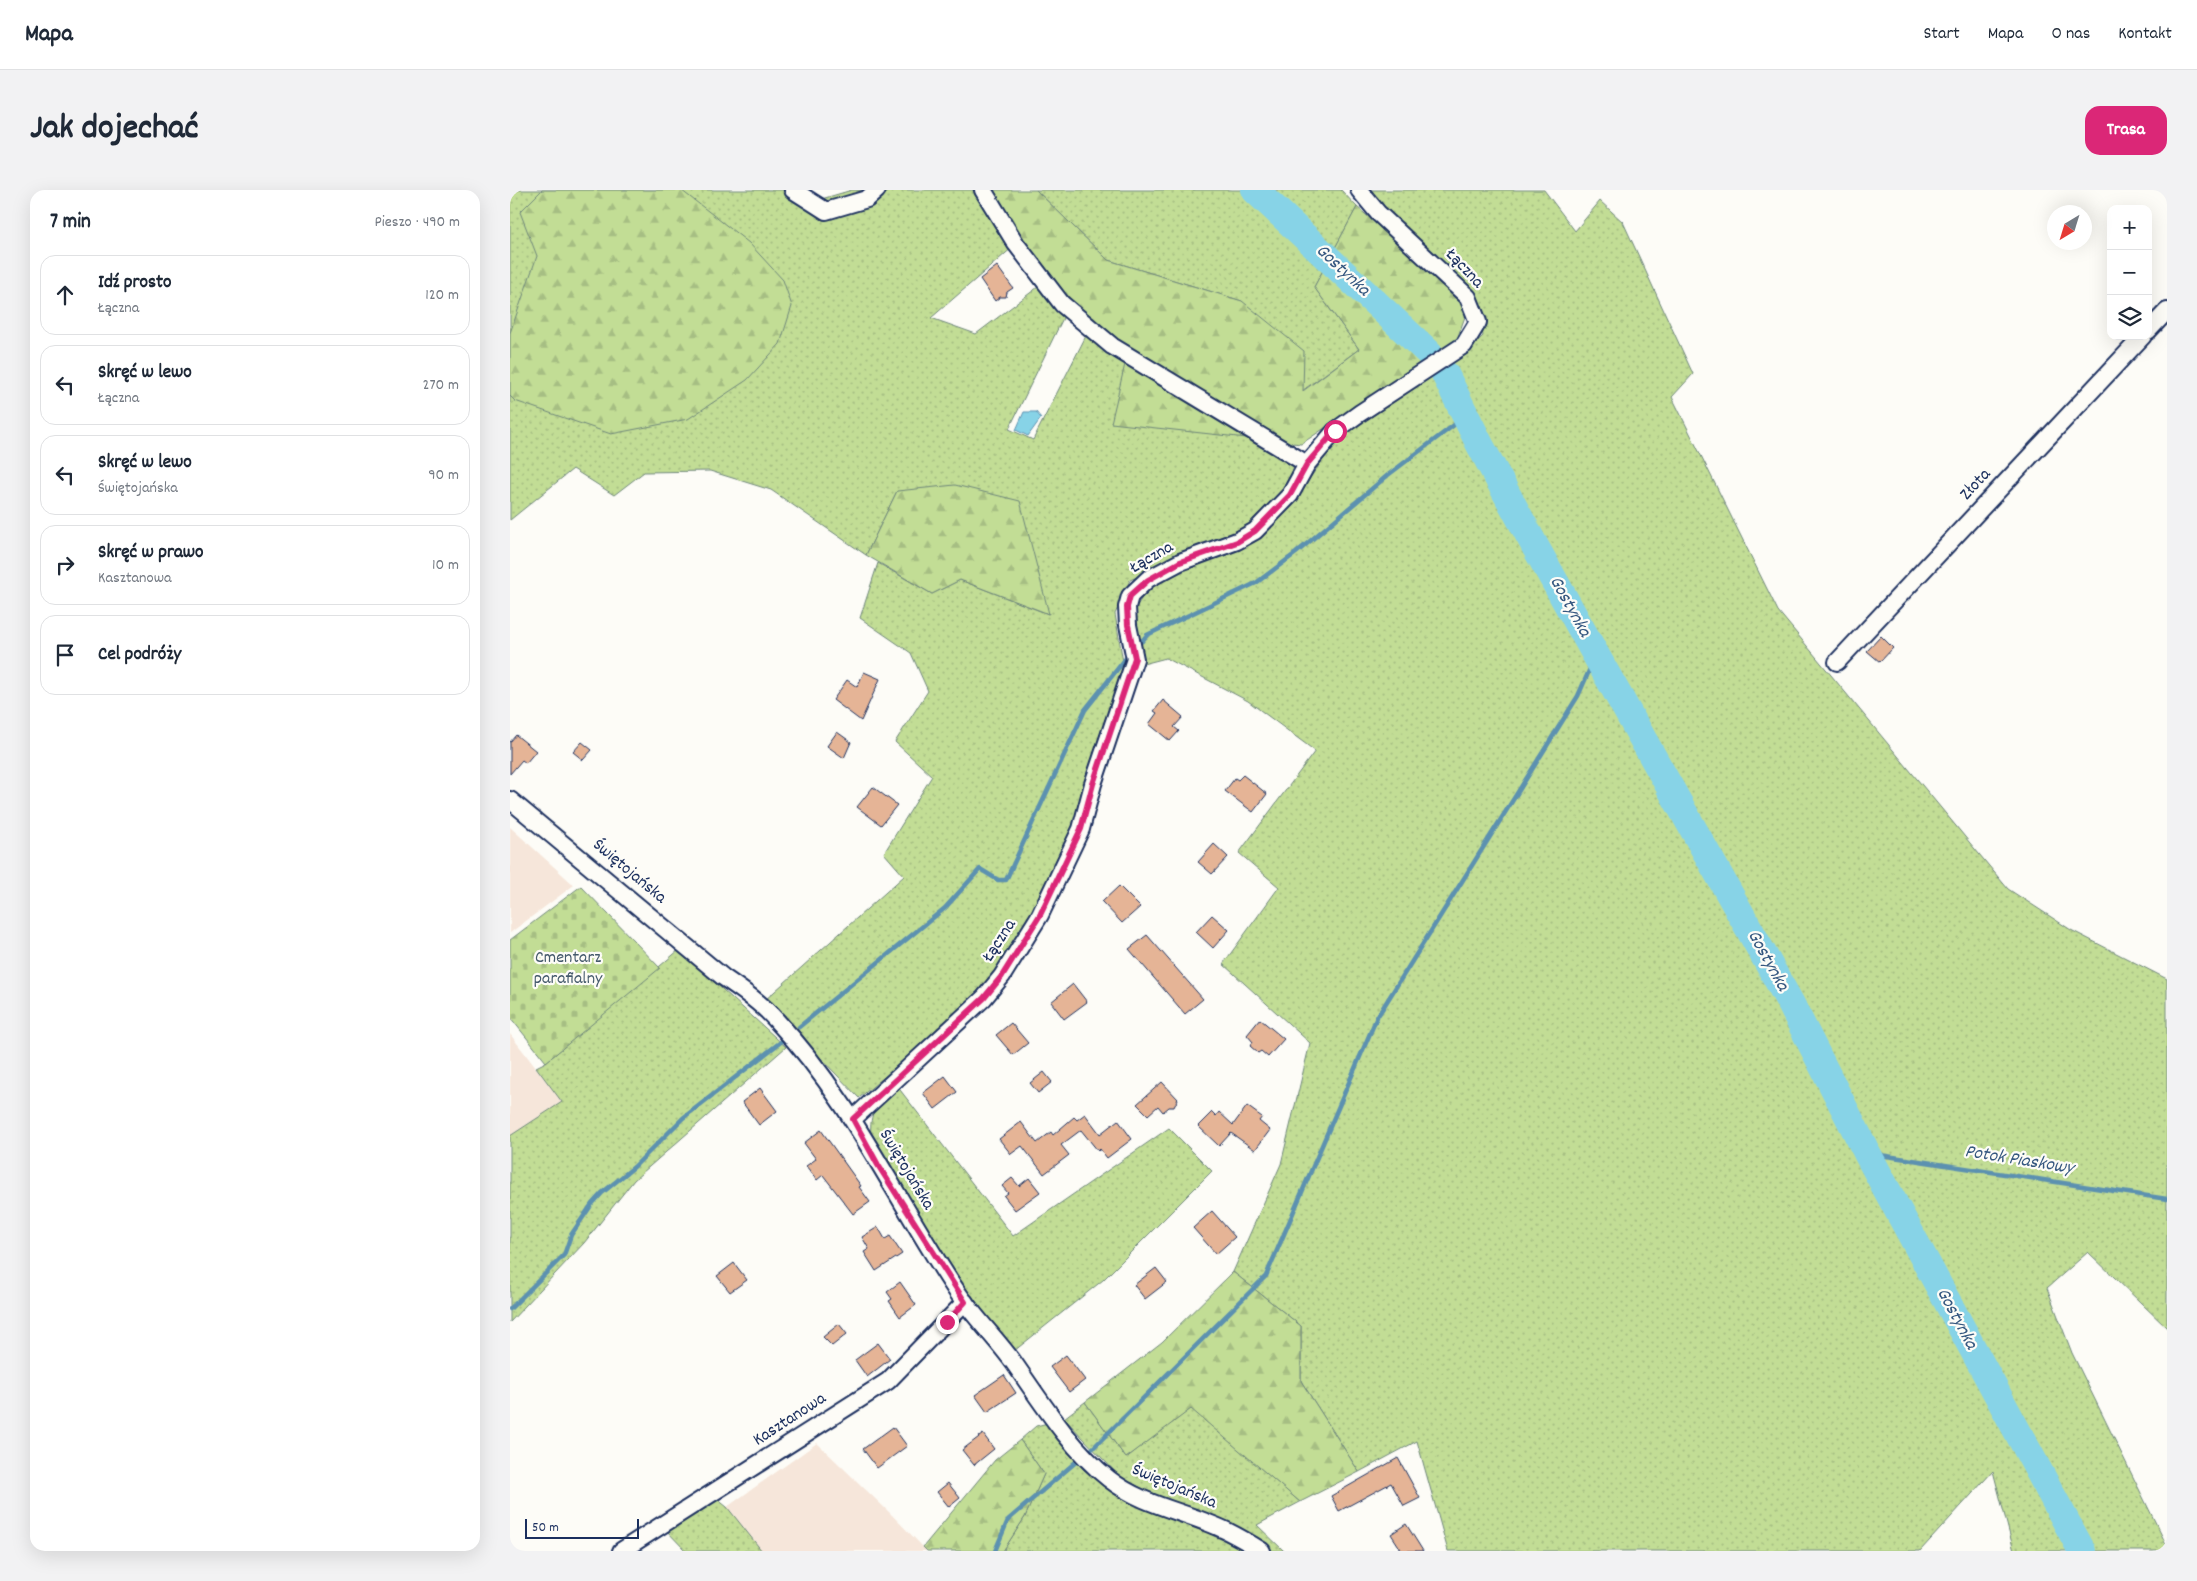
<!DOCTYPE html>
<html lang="pl">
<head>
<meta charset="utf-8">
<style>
	:root { --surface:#fff; --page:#f2f2f3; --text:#1f2937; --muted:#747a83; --line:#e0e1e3; --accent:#db2777 }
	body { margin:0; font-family:Dekko,sans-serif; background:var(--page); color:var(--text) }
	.controls { position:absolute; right:15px; top:15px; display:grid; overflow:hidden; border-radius:10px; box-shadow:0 5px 20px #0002 }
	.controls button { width:45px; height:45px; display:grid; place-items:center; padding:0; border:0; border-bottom:1px solid var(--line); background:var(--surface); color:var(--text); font:25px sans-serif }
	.compass { position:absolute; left:1537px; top:15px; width:45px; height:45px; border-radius:50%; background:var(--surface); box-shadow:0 5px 20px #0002; rotate:218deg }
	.scale { position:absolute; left:15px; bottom:12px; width:114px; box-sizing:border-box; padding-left:5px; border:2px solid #1b2f5e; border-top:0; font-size:14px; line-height:18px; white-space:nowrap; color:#1b2f5e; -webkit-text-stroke:4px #fdfcf7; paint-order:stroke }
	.stop { position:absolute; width:15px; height:15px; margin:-11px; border:4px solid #db2777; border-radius:50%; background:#fff }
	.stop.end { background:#db2777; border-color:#fff; box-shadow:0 1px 5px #0008 }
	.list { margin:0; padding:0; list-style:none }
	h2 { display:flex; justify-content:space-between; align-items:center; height:65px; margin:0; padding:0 20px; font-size:21px }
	h2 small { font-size:16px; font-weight:400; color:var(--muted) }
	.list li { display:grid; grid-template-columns:32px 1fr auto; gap:15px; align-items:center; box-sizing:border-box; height:80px; margin:0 10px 10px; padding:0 10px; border:1px solid var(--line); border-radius:15px }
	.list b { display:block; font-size:19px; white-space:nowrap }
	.list p { margin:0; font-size:16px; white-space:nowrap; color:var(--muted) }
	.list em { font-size:16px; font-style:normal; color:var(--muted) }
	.icon { flex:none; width:28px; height:28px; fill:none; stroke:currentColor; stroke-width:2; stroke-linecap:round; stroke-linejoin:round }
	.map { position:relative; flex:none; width:1657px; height:1361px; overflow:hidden; border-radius:15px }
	header { display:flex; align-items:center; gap:30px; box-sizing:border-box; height:70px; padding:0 25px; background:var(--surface); border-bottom:1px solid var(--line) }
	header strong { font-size:24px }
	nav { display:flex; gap:28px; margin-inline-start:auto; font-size:18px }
	.intro { display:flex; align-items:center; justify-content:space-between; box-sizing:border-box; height:120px; padding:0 30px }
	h1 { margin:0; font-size:35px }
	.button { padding:12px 22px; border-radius:15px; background:var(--accent); color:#fff; font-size:18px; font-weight:700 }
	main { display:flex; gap:30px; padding:0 30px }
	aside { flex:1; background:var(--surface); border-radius:15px; box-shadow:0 5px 20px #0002 }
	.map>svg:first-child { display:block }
</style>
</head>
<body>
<header>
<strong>Mapa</strong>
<nav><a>Start</a><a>Mapa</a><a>O nas</a><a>Kontakt</a></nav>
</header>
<div class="intro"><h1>Jak dojechać</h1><a class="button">Trasa</a></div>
<main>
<aside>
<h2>7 min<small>Pieszo · 490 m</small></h2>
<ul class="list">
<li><svg class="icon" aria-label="ahead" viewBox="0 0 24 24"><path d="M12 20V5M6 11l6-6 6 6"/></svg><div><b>Idź prosto</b><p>Łączna</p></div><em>120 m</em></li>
<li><svg class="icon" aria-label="left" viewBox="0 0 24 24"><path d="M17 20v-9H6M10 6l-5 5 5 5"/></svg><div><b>Skręć w lewo</b><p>Łączna</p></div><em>270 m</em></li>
<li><svg class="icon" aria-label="left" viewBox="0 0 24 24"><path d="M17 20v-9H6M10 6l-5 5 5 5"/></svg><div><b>Skręć w lewo</b><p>Świętojańska</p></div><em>90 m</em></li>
<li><svg class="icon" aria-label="right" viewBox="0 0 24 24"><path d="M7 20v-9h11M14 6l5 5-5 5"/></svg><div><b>Skręć w prawo</b><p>Kasztanowa</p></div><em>10 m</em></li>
<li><svg class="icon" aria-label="arrive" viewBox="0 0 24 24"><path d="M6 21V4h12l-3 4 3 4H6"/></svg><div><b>Cel podróży</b></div></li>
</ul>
</aside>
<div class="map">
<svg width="1657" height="1361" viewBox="0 0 1657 1361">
	<defs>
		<pattern id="grass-dots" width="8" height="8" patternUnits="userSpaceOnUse" patternTransform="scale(1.25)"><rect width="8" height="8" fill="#c2dd95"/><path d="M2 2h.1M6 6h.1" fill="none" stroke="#a6be83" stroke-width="1.8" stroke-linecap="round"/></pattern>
		<pattern id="forest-firs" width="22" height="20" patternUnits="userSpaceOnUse" patternTransform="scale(1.25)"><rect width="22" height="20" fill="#c2dd95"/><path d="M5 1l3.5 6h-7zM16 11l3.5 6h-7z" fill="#a6be83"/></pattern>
		<pattern id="cemetery-stones" width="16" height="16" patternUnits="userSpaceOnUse" patternTransform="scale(1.25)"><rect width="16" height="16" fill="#c2dd95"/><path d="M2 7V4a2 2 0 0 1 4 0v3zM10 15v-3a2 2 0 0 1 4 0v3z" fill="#a6be83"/></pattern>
	</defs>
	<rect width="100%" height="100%" fill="#fdfcf7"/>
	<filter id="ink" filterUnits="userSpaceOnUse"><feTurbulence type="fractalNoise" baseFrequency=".02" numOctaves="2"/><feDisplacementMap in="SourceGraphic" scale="10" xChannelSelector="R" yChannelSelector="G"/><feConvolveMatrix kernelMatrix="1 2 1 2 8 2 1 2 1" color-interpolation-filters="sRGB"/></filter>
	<g filter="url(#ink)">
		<!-- built -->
		<path fill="#f6e6da" d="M0,637L64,695L0,743Z
			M0,844L52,912L0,946Z
			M307,1253L379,1322L417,1361H252L217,1317Z"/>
		<!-- grass -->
		<path fill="url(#grass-dots)" stroke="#6e867a" d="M0,0H293L308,10L342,0H463L503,57L421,128L466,144L528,97L555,124L499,239L523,250L579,140L749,250L784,275L778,297L737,340L620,390L605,424L614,478L565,642L497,769L459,816L349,908L255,810L394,686L374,663L422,586L385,552L418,501L401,463L350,428L368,373L422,404L450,390L538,424L387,301L356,365L261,300L200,281L134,282L104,305L63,279L0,330Z
			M526,0H831L847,17L804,97L849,159L792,201L732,111L598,70Z
			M857,0H1034L1065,41L1090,11L1113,32L1183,184L1162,207L1268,421L1498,699L1561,740L1657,789V1138L1578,1062L1537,1098L1562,1163L1657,1356V1361H1504L1483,1281L1410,1361H938L907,1251L849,1282L791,1191V1136L723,1082L771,974L800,853L713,774L769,697L729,663L805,561L738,511L656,468L633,474L625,419L638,398L660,385L744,351L790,302L827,250L944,172L973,146L968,115L859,6Z
			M169,760L276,857L124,990L74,1053L0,1132V946L52,912L26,877L36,872Z
			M387,896L503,1046L659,938L702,981L593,1090L504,1161L447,1087L361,949C359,919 366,915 387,896Z
			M575,1212L616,1268L681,1218L790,1312L747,1335L774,1361H762L611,1288L554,1228Z
			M538,1233L574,1280L610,1306L739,1361H493L515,1327L534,1284L510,1250L526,1236Z
			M207,1309L217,1317L252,1361H176L155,1339Z"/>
		<!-- forest -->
		<path fill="url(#forest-firs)" stroke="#6e867a" d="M32,0H171L239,53L273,90L282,116L270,154L237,190L178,229L101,244L5,211L0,206V143L27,66L10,22Z
			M463,0H526L598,70L732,111L794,161L793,201L849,159L804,97L847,17L944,101L956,124L947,149L791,254L601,233L616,170L555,124L528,97Z
			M445,295L510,311L539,424L450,390L422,404L356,365L387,301Z
			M723,1082L791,1136V1191L849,1282L790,1312L681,1219L616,1268L575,1212L652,1152Z
			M510,1250L534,1284L515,1327L493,1361H417L413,1357L485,1270Z"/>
		<!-- cemetery -->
		<path fill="url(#cemetery-stones)" stroke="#6e867a" d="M71,696L150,778L36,872L0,827V750Z"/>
		<!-- water -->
		<path fill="#87d3e7" stroke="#5c91b0" d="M514,222H526L531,228L518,246L506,240Z"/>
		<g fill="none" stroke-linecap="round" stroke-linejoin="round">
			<!-- stream -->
			<path stroke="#5c91b0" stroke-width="4.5" d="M632,451L637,445L746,393L786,363L878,285L956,226
				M869,824L1068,506L1086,465
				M289,837L435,718L470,679L488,690H496L575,520L617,467
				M1357,963L1657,1009
				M0,1119L54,1065L61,1045L82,1014L92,1003L124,977L173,928L272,851
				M582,1259L756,1086L867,827
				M485,1361L498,1330L567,1271"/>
			<!-- river -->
			<path stroke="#87d3e7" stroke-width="28" d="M745,0L919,163
				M935,184L970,255L1026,358L1281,814L1357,963L1572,1361"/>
		</g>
		<!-- building -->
		<path fill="#e5b496" stroke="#1b2f5e" d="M487,76L503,98L497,102L496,107H490L485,111L470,89Z
			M1371,446L1383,458L1370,472L1357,461Z
			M354,482L370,489L351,531L323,510L337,490L347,497Z
			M653,510L673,527L664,537L669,541L660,551L639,534L647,523L644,521Z
			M327,542L341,552L334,568L317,556Z
			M6,545L26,561L16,573L12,570L0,584V552Z
			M72,552L82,560L73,570L63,562Z
			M733,585L757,604L743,622L715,601L725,588L728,590Z
			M363,597L387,615L371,635L347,617Z
			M704,654L718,667L702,684L688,672Z
			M609,696L630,717L612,733L592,712Z
			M702,725L719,740L703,758L686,742Z
			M637,745L693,809L675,824L619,759Z
			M563,794L577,812L554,829L541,812Z
			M750,829L774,849L758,867L751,861L748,863L740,856L743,852L737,845Z
			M501,833L518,853L503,865L486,845Z
			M534,882L542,892L528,903L520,893Z
			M435,886L447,902L425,919L413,903Z
			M652,892L668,909L664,917H659L653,922L648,916L638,925L627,914Z
			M250,898L267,921L249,935L232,912Z
			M737,916L752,927L749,931L760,940L745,960L721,943L709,956L688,936L702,922L706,926L709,922L723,935Z
			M575,924L590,944L608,930L622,949L597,968L590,959L588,961L571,940L551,955L559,965L534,984L512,956L501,964L489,949L511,932L527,953L541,942L543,945L564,927L567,930Z
			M311,940L351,996L349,997L360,1012L343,1024L313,985L307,990L296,976L306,969L294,953Z
			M502,988L509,996L519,988L530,1002L505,1020L494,1006L498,1003L492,996Z
			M702,1021L725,1047L706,1064L683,1038Z
			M368,1037L375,1049L380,1046L392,1064L366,1081L354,1062L359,1059L352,1047Z
			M224,1073L237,1090L220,1102L207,1086Z
			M646,1078L657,1092L635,1109L624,1095Z
			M390,1092L406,1115L390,1127L379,1111L382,1109L377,1102Z
			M329,1134L337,1144L322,1156L313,1147Z
			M368,1153L380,1169L357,1187L345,1170Z
			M556,1165L575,1190L559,1202L540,1177Z
			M494,1185L506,1203L477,1222L465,1205Z
			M383,1237L397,1256L367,1278L353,1259Z
			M473,1244L484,1259L464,1275L452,1260Z
			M888,1268L910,1308L894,1316L881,1293L829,1321L821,1306Z
			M438,1293L450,1308L439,1317L427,1302Z
			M896,1334L913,1361H892L881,1344Z"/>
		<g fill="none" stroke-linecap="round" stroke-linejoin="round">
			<!-- street casing -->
			<g stroke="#1b2f5e" stroke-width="20">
				<path id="street" d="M283,0L316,21L357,9L367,0
					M473,0L506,54L552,114L602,156L797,274
					M1638,141L1657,121
					M1327,472L1633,146
					M0,610L213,787C232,800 251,813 266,830C341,909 386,1010 446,1100C463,1126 486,1148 504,1173C532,1213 560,1258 599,1289C633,1316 678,1322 717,1341C729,1347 741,1354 752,1361
					M343,929L474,808L492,786L530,725L571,639L583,594L625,469L618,435L617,417L620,406L638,389L670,372L727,351L745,341L780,305L797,274L825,241L850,223L954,155L968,132L958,107L868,23L849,0
					M111,1361L378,1191L455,1112"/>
			</g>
			<!-- street -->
			<use href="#street" stroke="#fdfcf7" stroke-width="16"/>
		</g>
	</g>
	<g fill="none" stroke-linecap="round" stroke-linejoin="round" filter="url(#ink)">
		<!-- route -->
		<path stroke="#db2777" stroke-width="6" d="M437,1132L455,1112L368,975L343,929L474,808L492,786L530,725L571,639L583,594L625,468L618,435L617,417L620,406L638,390L670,372L727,352L745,341L780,305L797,274L825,241"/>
	</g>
	<g text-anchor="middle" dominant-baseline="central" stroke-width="4.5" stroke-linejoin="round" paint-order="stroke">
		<!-- street labels -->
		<g font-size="18" fill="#1b2f5e" stroke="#fdfcf7">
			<text transform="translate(954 79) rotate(47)">Łączna</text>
			<text transform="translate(1466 295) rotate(-47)">Złota</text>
			<text transform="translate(642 368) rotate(-30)">Łączna</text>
			<text transform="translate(119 682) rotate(40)">Świętojańska</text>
			<text transform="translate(490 751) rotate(-57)">Łączna</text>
			<text transform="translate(396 980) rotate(59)">Świętojańska</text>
			<text transform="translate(280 1230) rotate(-33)">Kasztanowa</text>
			<text transform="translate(664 1297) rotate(23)">Świętojańska</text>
		</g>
		<!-- park labels -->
		<g font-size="18" fill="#455a6c" stroke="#fdfcf7">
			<text x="58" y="768">Cmentarz<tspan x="58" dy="21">parafialny</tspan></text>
		</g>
		<!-- water labels -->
		<g font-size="19" font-style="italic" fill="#365880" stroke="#fdfcf7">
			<text transform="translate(832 81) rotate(43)">Gostynka</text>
			<text transform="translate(1059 417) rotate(61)">Gostynka</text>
			<text transform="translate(1257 771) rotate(61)">Gostynka</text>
			<text transform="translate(1509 971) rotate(9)">Potok Piaskowy</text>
			<text transform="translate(1446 1129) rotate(62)">Gostynka</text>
		</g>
	</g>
</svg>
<div class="controls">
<button>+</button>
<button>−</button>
<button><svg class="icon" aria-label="layers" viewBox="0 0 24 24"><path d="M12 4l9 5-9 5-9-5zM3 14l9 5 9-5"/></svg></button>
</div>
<svg class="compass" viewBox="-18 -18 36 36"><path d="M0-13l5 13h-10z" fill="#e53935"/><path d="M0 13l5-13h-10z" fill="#747a83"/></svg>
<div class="scale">50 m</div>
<div class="stop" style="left:825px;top:241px"></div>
<div class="stop end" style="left:437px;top:1132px"></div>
</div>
</main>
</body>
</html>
